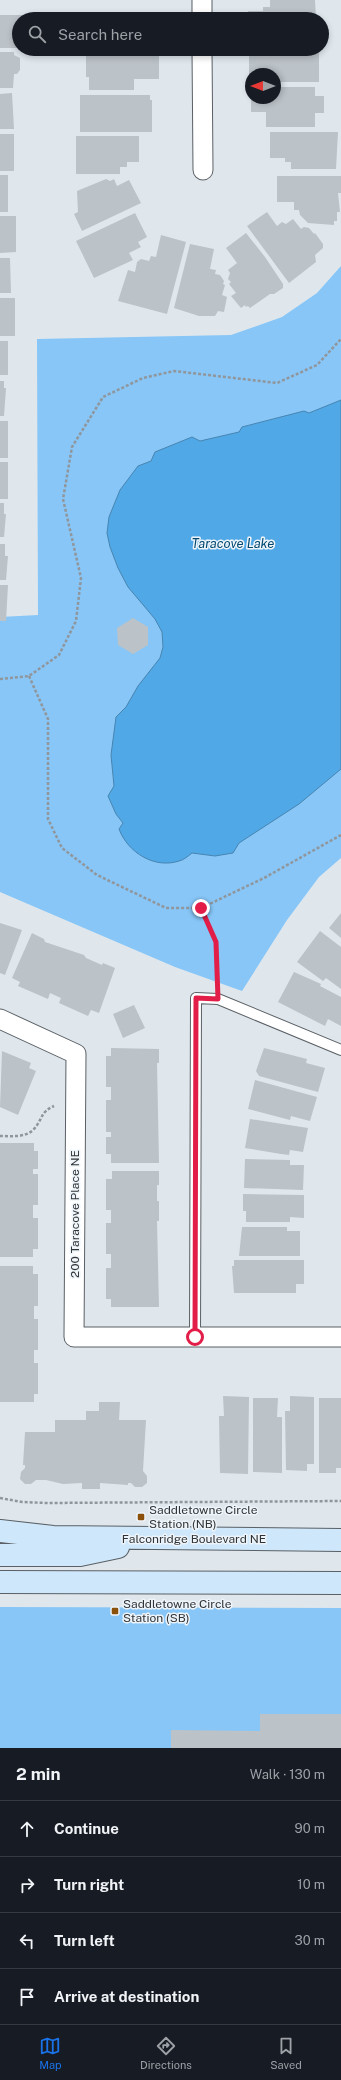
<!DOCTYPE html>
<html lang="en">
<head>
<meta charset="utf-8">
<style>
	:root { --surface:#171b24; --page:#20242c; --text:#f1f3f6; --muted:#9ea1a6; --line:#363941; --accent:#1a73e8 }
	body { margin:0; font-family:"Public Sans",sans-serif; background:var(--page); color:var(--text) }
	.compass { position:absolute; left:245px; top:68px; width:36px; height:36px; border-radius:50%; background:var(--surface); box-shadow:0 2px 6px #0003; rotate:270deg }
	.stop { position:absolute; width:12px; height:12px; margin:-9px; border:3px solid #e11d48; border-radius:50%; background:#fff }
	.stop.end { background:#e11d48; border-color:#fff; box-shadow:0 1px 4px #0008 }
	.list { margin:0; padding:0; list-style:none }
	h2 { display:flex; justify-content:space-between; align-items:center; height:52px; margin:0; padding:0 16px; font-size:17px }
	h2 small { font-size:13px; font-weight:400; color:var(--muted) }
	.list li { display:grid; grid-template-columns:26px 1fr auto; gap:12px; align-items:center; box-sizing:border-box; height:56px; padding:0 16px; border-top:1px solid var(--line) }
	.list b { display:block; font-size:15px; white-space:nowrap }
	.list em { font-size:13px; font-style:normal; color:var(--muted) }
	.icon { flex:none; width:22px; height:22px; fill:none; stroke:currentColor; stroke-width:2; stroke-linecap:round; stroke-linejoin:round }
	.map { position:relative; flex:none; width:341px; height:1748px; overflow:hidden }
	.search { position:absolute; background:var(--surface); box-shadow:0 2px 6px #0003; left:12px; right:12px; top:12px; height:44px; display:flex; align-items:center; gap:10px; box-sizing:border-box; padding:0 14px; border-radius:22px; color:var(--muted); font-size:15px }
	.sheet { height:276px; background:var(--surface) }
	nav { display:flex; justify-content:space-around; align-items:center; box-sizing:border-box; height:56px; border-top:1px solid var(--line); background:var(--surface); font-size:11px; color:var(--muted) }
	nav a { display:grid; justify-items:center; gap:2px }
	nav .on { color:var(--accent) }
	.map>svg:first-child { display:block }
</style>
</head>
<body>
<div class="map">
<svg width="341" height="1748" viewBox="0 0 341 1748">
	<rect width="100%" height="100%" fill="#dfe7ed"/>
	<!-- green -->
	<path fill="#87c6f7" d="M341,266V858L319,877L287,920L242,991L175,967L0,892V617L38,615L37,339L231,335L282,317L317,293Z
		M0,1607L341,1608V1748H0Z"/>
	<!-- water -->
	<path fill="#51a8e6" stroke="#4785b1" d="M341,400V769L299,804L239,843L233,853L215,856L192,853C188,856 184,860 179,861C155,869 128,853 119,829L123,823L116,814L108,796L114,786L111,755L116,717L126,707L138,686L160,658L163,647L162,632L155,619L128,587L118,568L110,547L107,533L109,517L120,490L138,466L151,461L155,452L192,437L200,441L239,432L242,427L304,411L309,413Z"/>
	<!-- building -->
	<path fill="#bbc2c8" d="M270,0H315L316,19H248V11H263V7H270Z
		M0,15H23V19H19V48H0Z
		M79,15H130V19H79Z
		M270,49H319V82H275V74H251V83H249V56H264V51H270Z
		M0,52H14V55L20,58V70L17,74H14L13,88H0Z
		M86,52H159V79H134V90H89V77H86Z
		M275,87H315V96H324V113H315V127H266V112H251V98H275Z
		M12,93L14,129H0V94Z
		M80,95H150V100H152V132H80Z
		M270,132H338L336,169H291V162H285V158H270Z
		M0,134H14V171H0Z
		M76,136H139V162H127V167H120V174H76Z
		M0,175H8V212H0Z
		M277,176H341V193H338L340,212H337V221H334V225L308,223L300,215L299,210H294V202H277Z
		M106,179L110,181L114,179L117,186L129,180L141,203L82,231L74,214L78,212L77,191Z
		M267,212L277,226L282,222L286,224L293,219L301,229L304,227L309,228L314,234L315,233L323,244V248L315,255L316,262L289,283L247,226Z
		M135,213L147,237L138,242L141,247L129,253L133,260L94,278L76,241Z
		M0,216H16V252L0,253Z
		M246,233L265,257L283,284V288L274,294H270L250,308L248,306L246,307L245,305L241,308L231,296L236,293L229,284L231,282L228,279L230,273L228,270L237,263L226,248Z
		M161,235L186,242L167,314L118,301L128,270L135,272L137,262L141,259L149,261L151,256L156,257Z
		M190,244L214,249L210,269L216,270L215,274L220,275L224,281L223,284L225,285L222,295L227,297L224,312L218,311L215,316H199L174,308Z
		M0,258H10L11,293H0Z
		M0,298H15V336H0Z
		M0,341H8V375H0Z
		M0,381H4V388H6L4,416H0Z
		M0,421H8V458H0Z
		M0,462H8V499H0Z
		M0,503H4V514H6L4,537H0Z
		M0,544H5V556H8L6,580H0Z
		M0,585H8L6,621H0Z
		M133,618L148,627V645L133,654L118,645L117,628Z
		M341,913V938L329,928Z
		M0,923L22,930L5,975L0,973Z
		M320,931L341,947V989L326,978L323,981L297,962Z
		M32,933L44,939L45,942L84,955L86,958L102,965L103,963L115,968L99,1013L91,1010L88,1016L59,1003L61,998L50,993L48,999L18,986L20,982L12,978Z
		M294,972L321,984L320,986L341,997V1026L328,1019L325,1026L278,1002Z
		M134,1005L145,1028L123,1038L113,1014Z
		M111,1048L159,1049V1063H157L159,1163H111V1154H106V1137H111V1132H106V1100H111V1087H106V1056H111Z
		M264,1048L307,1059L306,1063L325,1068L318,1092L259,1076L256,1071Z
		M2,1051L31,1063L29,1068L36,1071L18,1115L0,1107Z
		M255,1080L317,1097L310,1121L291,1116L290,1120L248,1109Z
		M250,1119L308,1128L303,1152L290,1150L289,1155L281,1154L245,1148Z
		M0,1143H34V1151H38V1169H33V1174H38V1205H33V1218H38V1249H33V1257H0Z
		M245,1159L290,1160V1165H304L303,1190L244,1188Z
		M112,1171H159V1185H157V1201H159V1221H157L159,1307H111V1299H106V1268H111V1254H106V1223H111V1210H106V1179H112Z
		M243,1194L304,1195V1218L290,1217V1222H246V1211H243Z
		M242,1227H287V1231H300V1256H239Z
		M234,1260H304V1284H296V1293H234L232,1266H234Z
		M0,1266H33V1274H38V1306H34V1319H38V1350H34V1363H38V1394H34V1402H0Z
		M223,1396L249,1397L248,1474L220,1473L219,1416H224Z
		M290,1396L314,1397V1464H307V1471L286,1470L285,1411H290Z
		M253,1398H278L277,1417H282V1473L253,1472Z
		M319,1398H341V1468H336V1473H319Z
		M99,1402H120L119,1420H146L143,1471L147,1476V1483L142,1487H135L131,1483H128V1485L100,1483V1489H82V1483L63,1484L46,1480H36L31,1484H25L20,1479L21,1472L25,1468V1465H23L25,1432H55V1420H86V1411H99Z
		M260,1714H341V1748H171V1730L260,1731Z"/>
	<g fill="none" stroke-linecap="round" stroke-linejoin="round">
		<!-- service casing -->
		<g stroke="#5a6065" stroke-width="12">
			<path id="service" d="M195,1337L196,998L218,999L341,1050"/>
		</g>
		<!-- minor casing -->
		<g stroke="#5a6065" stroke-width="21">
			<path id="minor" d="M202,0V19
				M202,49L203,170
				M0,1019L76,1054L74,1337H341"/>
		</g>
		<!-- secondary casing -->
		<g stroke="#5a6065" stroke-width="24">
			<path id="secondary" d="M0,1531L53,1537L341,1540
				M0,1555H80L118,1547
				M0,1582L341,1583"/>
		</g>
		<!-- path -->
		<path stroke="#90969b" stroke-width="2.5" stroke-dasharray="3 2" stroke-linecap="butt" d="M29,676L48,719V819L62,848L97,875L166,908H201L264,878L341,835
			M0,679L29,676L59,655L76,621L81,578L63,499L72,447L103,397L143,378L174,371L277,383L317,365L341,339
			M201,908L215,942L217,983
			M0,1136C11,1136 26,1138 34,1129C43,1119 40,1112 54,1106
			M0,1498L22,1502L47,1503L341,1501"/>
		<!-- service -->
		<use href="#service" stroke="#fff" stroke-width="10"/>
		<!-- minor -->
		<use href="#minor" stroke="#fff" stroke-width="19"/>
		<!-- secondary -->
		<use href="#secondary" stroke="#cee7fa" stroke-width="22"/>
	</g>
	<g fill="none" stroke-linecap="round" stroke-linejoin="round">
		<!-- route -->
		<path stroke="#e11d48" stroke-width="5" d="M195,1337L196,998L218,999L216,942L201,908"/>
	</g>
	<!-- markers -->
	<g fill="#8b510a" stroke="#edf4fa" stroke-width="1.5">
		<rect x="137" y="1513" width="8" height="8" rx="2"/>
		<rect x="111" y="1607" width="8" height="8" rx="2"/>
	</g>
	<g text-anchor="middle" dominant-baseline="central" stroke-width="3" stroke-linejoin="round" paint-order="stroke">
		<!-- street labels -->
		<g font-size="12" fill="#303336" stroke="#edf4fa">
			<text transform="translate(75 1214) rotate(-90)">200 Taracove Place NE</text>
			<text x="194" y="1539">Falconridge Boulevard NE</text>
		</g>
		<!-- poi labels -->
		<g font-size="12" fill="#303336" stroke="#edf4fa" text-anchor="start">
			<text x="149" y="1510">Saddletowne Circle<tspan x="149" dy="14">Station (NB)</tspan></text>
			<text x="123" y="1604">Saddletowne Circle<tspan x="123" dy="14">Station (SB)</tspan></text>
		</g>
		<!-- water labels -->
		<g font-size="13" font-style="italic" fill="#004770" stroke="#edf4fa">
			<text x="233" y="543">Taracove Lake</text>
		</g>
	</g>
</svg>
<svg class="compass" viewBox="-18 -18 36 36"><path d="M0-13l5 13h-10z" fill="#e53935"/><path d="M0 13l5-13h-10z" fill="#9ea1a6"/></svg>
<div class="stop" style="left:195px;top:1337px"></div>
<div class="stop end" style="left:201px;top:908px"></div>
<div class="search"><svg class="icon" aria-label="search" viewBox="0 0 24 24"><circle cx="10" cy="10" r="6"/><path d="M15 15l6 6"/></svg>Search here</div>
</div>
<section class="sheet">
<h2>2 min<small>Walk · 130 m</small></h2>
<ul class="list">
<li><svg class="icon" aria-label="ahead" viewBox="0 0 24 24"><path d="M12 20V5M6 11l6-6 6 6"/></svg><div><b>Continue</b></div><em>90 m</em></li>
<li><svg class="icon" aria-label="right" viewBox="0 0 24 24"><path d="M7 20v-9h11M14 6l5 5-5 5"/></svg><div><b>Turn right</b></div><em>10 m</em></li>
<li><svg class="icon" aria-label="left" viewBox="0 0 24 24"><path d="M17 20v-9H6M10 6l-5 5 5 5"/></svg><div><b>Turn left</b></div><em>30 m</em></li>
<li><svg class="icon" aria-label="arrive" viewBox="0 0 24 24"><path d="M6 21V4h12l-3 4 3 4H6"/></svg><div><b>Arrive at destination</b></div></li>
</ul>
</section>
<nav>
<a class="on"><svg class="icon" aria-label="map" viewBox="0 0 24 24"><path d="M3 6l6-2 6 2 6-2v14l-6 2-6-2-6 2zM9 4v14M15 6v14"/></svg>Map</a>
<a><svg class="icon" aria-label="directions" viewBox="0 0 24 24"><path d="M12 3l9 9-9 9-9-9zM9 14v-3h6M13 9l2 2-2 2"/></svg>Directions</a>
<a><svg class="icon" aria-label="saved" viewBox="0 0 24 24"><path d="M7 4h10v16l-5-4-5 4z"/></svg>Saved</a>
</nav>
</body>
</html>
